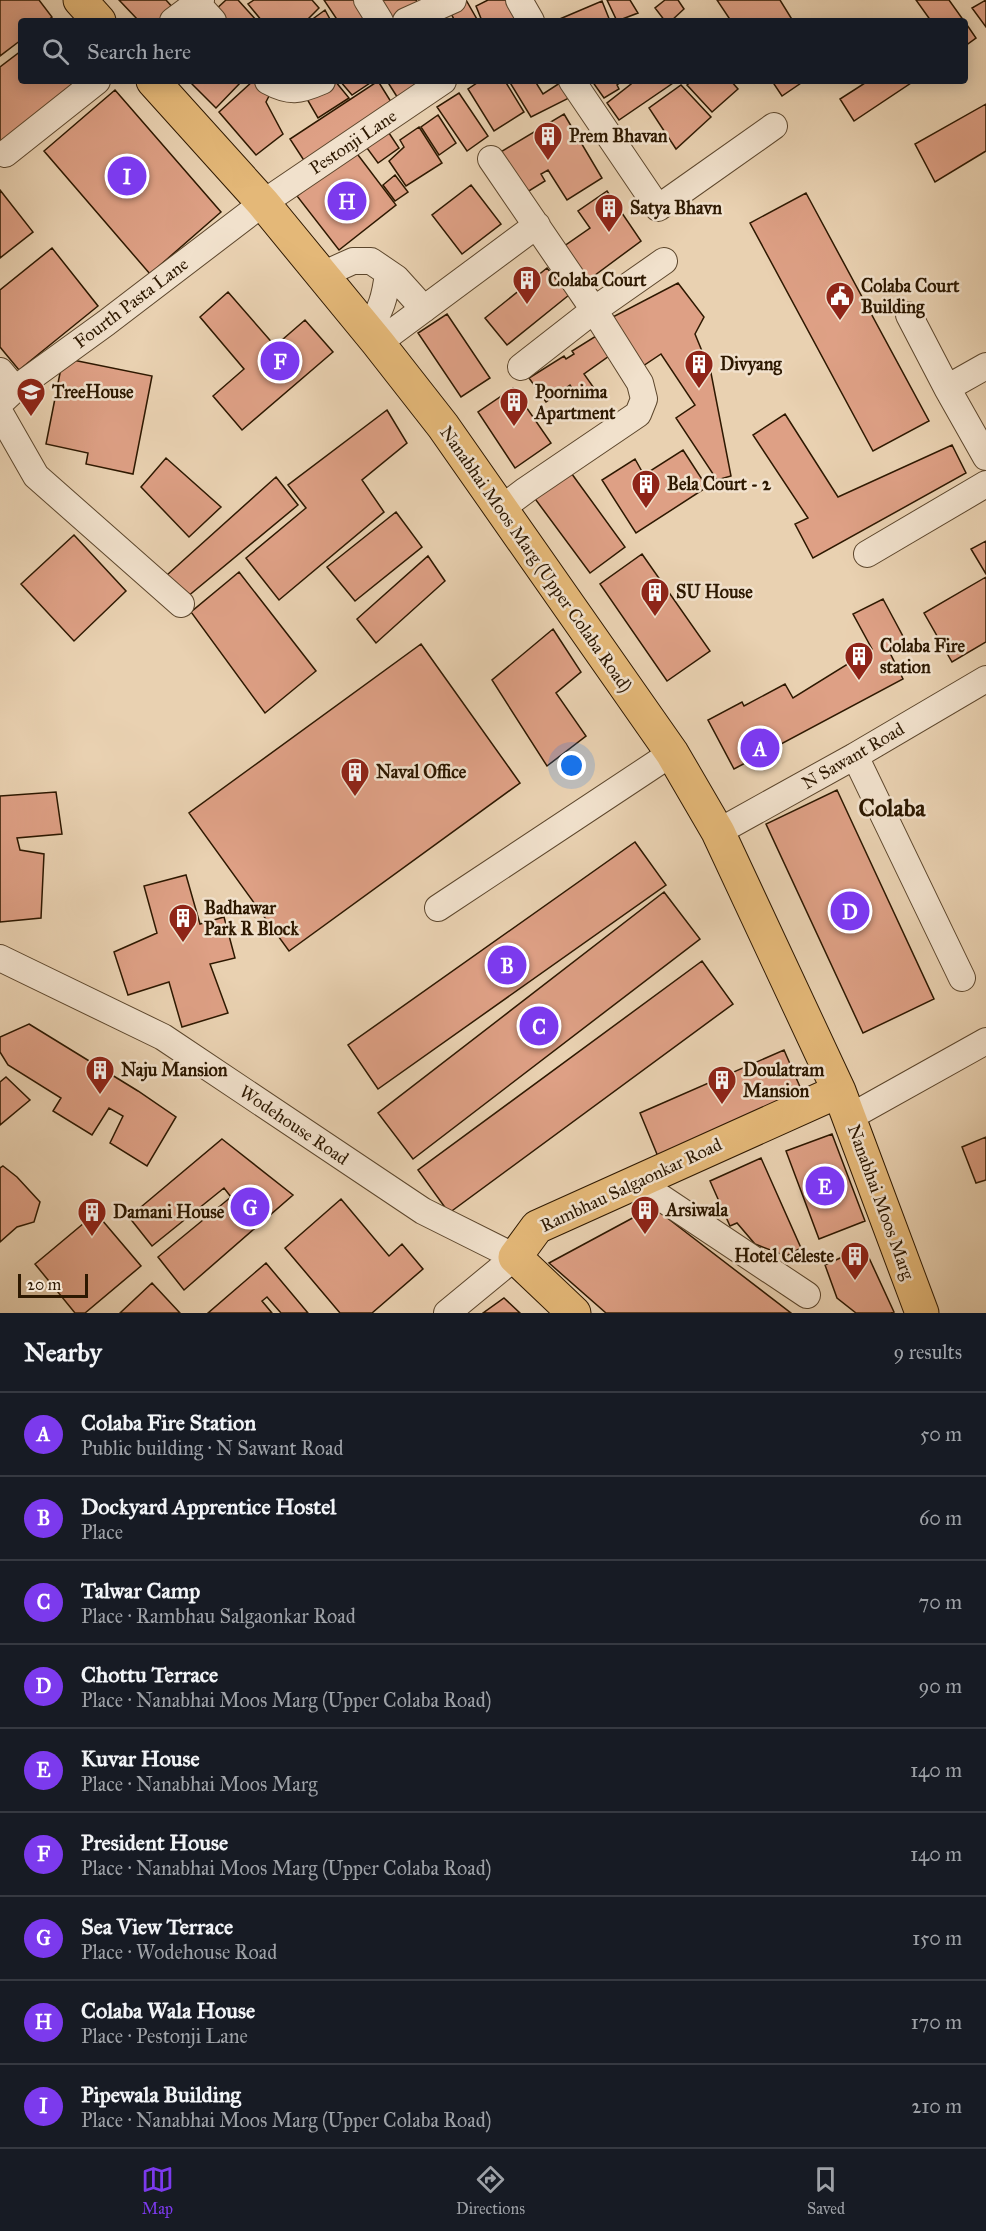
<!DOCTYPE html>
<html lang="en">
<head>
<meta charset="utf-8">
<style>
	:root { --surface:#171b24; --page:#20242c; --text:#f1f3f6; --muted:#9ea1a6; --line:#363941; --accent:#7c3aed }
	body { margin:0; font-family:"IM FELL Great Primer",serif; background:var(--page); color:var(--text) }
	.scale { position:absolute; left:18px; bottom:15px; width:70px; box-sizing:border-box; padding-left:6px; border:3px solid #2d1800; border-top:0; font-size:16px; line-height:21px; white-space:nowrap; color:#2d1800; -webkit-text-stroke:4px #f1e1cc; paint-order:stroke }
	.you { position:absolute; left:572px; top:766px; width:21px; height:21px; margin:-15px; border:4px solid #fff; border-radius:50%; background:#1a73e8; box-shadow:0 0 0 9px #1a73e833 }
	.badge { display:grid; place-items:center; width:39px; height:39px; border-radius:50%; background:var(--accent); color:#fff; font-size:20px; font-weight:700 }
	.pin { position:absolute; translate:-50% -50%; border:3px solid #fff; box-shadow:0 2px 6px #0006 }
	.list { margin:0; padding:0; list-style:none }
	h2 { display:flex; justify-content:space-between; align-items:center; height:78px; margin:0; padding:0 24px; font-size:26px }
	h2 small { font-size:20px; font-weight:400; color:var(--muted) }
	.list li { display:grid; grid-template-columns:39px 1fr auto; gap:18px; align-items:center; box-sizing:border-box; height:84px; padding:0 24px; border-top:2px solid var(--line) }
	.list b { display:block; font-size:22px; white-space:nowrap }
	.list p { margin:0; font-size:20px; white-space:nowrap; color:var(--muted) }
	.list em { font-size:20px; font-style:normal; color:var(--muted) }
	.icon { flex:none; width:33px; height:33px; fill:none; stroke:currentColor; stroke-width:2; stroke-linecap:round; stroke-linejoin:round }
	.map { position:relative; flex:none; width:986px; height:1313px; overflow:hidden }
	.search { position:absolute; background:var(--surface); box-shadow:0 3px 15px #0003; left:18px; right:18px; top:18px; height:66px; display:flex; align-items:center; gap:15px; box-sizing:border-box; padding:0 21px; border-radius:6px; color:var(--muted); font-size:22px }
	.sheet { height:834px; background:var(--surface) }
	nav { display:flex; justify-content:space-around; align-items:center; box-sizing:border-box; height:84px; border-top:2px solid var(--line); background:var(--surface); font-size:16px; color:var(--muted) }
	nav a { display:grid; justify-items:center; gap:3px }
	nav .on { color:var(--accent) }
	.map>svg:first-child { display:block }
</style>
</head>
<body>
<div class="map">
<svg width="986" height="1313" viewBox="0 0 986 1313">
	<rect width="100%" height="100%" fill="#e9d1b1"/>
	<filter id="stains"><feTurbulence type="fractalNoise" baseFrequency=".00333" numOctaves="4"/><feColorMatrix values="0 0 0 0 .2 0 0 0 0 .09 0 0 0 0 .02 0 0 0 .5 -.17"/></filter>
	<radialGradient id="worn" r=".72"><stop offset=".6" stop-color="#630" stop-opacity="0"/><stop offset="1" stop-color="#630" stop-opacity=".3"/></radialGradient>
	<!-- building -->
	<path fill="#dea085" stroke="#2d1800" stroke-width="1.5" d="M0,0H39L52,17L47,21H21V40L0,56Z
		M119,0H166L174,9L160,21H139Z
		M226,0H238L257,21H224L214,11Z
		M254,0H312L319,8L306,21H262L248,4Z
		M324,0H361L369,21H338Z
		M378,0H416L417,2L390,19Z
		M464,0H466L478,21H455L448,8Z
		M488,0H514L523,21H482L476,6Z
		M607,0H630L638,13L617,21Z
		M665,0H678L684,9L671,21H665L655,8Z
		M717,0H780L793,21H731Z
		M916,0H949L964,21H931Z
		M986,0V27L972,8Z
		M602,1L610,21H555Z
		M325,10L331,21H310Z
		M965,22L976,38L965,46Z
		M21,51V81H89L0,146V67Z
		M189,81H242L216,108Z
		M253,81L269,96L266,102L283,134L256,155L219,112Z
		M335,81L349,98L318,118L307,99Z
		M340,81H373L352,95Z
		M378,81L393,105L305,162L290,139Z
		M387,81H427L401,103Z
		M480,81H505L524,112L494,131L468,89Z
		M509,81H535L543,94L563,81L569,98L531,117Z
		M592,81H622L617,85L619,89L604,98Z
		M635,81H676L619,120L607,103Z
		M692,81H731L738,89L712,112L687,85Z
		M772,81H804L782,96Z
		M868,81H914L854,121L840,99Z
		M681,85L711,117L676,149L649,108Z
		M115,90L221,212L150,274L44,151Z
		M459,93L488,136L467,151L437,107Z
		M986,104V151L935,182L915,144Z
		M564,114L602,178L567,200L548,170L541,174L545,181L524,194L499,153Z
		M438,115L456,143L439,155L421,127Z
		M385,127L399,148L378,163L364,144Z
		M419,127L442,163L406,186L389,161L404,147L400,140Z
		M355,151L396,205L339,250L297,196Z
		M395,175L408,192L395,201L383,185Z
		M471,185L501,224L462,254L432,215Z
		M0,190L33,232L0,258Z
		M607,191L641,241L583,284L560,249L590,228L578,211Z
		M806,193L929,421L873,451L750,223Z
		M52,248L98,306L19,370L0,347V290Z
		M547,268L569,295L507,345L485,318Z
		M678,283L704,317L695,334L711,373L731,476L717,480L676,418L695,405L661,354L640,368L607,320Z
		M228,292L275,346L305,320L333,352L242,430L213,396L244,369L200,317Z
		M447,314L490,378L461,397L418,333Z
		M596,336L609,356L584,374L596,391L580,400L570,385L546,402L529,378L564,356L566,359L574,354L572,351Z
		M63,358L152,376L133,474L86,464L88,453L46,444Z
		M513,388L551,443L515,468L478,412Z
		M387,410L407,443L362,480L384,512L279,600L246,558L306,508L288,485Z
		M785,414L838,497L952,445L966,473L813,558L795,524L808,518L753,435Z
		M683,450L707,487L636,533L602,480L635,459L644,475Z
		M166,458L221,507L189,537L141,487Z
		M569,470L625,547L590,573L533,496Z
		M276,477L298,505L187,597L167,575Z
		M396,512L422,547L355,601L327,567Z
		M74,535L126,591L74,641L21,584Z
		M986,541V574L971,549Z
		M642,554L710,651L667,681L600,584Z
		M428,556L445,581L376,643L357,619Z
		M239,572L316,671L265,713L191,612Z
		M986,577V642L952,662L924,613Z
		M883,599L905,640L888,649L903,679L734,769L708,720L742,702L744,706L785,684L793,698L872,649L853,614Z
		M553,629L581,672L556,693L586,736L547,766L492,680Z
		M421,644L520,783L289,951L189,813Z
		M837,790L934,999L863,1033L766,824Z
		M56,792L62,834L17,838L20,850L44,854L41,918L0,922V796Z
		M635,842L666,885L378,1089L348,1045Z
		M186,875L200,924L224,917L235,958L210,964L228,1013L182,1027L169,982L128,995L114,952L157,933L144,886Z
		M664,892L700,939L413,1159L378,1113Z
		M702,961L733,1004L449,1213L418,1170Z
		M29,1024L138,1091L176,1117L147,1166L110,1143L123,1116L109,1108L92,1135L53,1111L61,1098L8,1065L0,1052V1037Z
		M784,1050L804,1096L659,1159L640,1113Z
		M6,1077L30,1100L0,1125V1082Z
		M832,1134L865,1221L819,1239L786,1151Z
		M986,1137V1180L976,1183L962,1147Z
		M222,1139L293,1195L184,1290L158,1257L231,1197L224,1188L152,1246L129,1217Z
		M761,1158L801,1248L786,1256L755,1244L737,1223L730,1226L710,1181Z
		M3,1166L17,1177L40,1202L34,1222L17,1227L0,1242V1168Z
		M341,1199L389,1256L402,1244L423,1269L372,1313H340L285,1248Z
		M653,1207L791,1313H606L549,1263Z
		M96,1213L141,1266L85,1313H75L35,1264Z
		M864,1247L894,1312L891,1313H856L837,1298L825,1265Z
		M266,1263L308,1313H281L267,1297L262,1301L272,1313H208Z
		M152,1283L180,1313H120Z
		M504,1298L520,1313H483Z"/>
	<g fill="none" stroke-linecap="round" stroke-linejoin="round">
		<!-- minor casing -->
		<g stroke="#5c462c" stroke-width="28">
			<path id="minor" d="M194,0L213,21
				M367,0L380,21
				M519,0L531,21
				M173,21L201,0
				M406,21L453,0
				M268,81C290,93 299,91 322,81
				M572,81L658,208L774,126
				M5,154L97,81
				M491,159L594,310L640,383L644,399L638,414L526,490L502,508
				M322,275L353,261H371L396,278L424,309
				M909,315L947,388
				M368,330C381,310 385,298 388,273
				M378,343L537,225
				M986,366L947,388L986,457
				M521,367L594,310L664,261
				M0,371L15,389
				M0,403L15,389L106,323L263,203L443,81
				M0,413L36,476L181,604
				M867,554L986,484
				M855,756L962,978
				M718,832L855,756L986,679
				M438,908L672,753
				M0,958L163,1037L423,1211L515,1257L447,1313
				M850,1117L986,1041
				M636,1181L807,1295"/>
		</g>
		<!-- major casing -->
		<g stroke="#2d1800" stroke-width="35">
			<path id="major" d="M80,0L99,21
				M153,81L263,203L378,343L443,426L672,753L718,832L839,1091L922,1313
				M574,1313L515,1257L537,1227L839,1091"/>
		</g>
		<!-- minor -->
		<use href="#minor" stroke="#f1e1cc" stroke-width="26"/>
		<!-- major -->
		<use href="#major" stroke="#e4b878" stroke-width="33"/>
	</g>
	<!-- icons -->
	<defs>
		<g id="building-pin" transform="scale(1.5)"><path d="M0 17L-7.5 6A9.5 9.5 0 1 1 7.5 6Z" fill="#8f2418" stroke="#f1e1cc"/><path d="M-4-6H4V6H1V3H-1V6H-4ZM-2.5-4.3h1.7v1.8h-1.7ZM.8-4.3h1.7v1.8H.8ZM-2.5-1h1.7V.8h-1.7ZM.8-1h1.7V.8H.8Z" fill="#fff"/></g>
		<g id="civic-pin" transform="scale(1.5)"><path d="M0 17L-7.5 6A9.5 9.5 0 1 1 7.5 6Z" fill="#8f2418" stroke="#f1e1cc"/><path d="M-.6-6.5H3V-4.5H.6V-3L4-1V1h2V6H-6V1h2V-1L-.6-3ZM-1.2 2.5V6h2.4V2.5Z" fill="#fff"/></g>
		<g id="school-pin" transform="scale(1.5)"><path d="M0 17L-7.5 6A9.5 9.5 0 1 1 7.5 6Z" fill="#8f2418" stroke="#f1e1cc"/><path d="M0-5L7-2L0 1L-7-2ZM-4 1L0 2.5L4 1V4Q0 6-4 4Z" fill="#fff"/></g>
	</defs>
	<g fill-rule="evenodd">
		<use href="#building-pin" x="548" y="136"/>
		<use href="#building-pin" x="609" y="208"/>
		<use href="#building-pin" x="527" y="280"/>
		<use href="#civic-pin" x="840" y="296"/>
		<use href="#building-pin" x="699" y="364"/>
		<use href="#school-pin" x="31" y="392"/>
		<use href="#building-pin" x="514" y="402"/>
		<use href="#building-pin" x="646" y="484"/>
		<use href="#building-pin" x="655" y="592"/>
		<use href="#building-pin" x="859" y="656"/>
		<use href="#building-pin" x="355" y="772"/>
		<use href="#building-pin" x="183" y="918"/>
		<use href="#building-pin" x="100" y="1070"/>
		<use href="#building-pin" x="722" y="1080"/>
		<use href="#building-pin" x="645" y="1210"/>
		<use href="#building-pin" x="92" y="1212"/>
		<use href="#building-pin" x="855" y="1256"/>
	</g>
	<g text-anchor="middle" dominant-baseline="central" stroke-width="5" stroke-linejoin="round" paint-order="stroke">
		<!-- poi labels -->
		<g font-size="18" font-weight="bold" fill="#2d1800" stroke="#f1e1cc" text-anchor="start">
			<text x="569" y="136">Prem Bhavan</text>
			<text x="630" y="208">Satya Bhavn</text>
			<text x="548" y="280">Colaba Court</text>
			<text x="861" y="286">Colaba Court<tspan x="861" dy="21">Building</tspan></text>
			<text x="720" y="364">Divyang</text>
			<text x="52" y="392">TreeHouse</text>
			<text x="535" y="392">Poornima<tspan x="535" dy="21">Apartment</tspan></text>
			<text x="667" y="484">Bela Court - 2</text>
			<text x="676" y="592">SU House</text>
			<text x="880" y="646">Colaba Fire<tspan x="880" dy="21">station</tspan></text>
			<text x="376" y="772">Naval Office</text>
			<text x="204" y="908">Badhawar<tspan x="204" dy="21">Park R Block</tspan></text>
			<text x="121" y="1070">Naju Mansion</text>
			<text x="743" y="1070">Doulatram<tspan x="743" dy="21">Mansion</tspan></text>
			<text x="666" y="1210">Arsiwala</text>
			<text x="113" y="1212">Damani House</text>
			<text x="834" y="1256" text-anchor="end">Hotel Celeste</text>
		</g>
		<!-- street labels -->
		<g font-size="18" fill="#2d1800" stroke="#f1e1cc">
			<text transform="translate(353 142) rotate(-34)">Pestonji Lane</text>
			<text transform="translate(131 303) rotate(-37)">Fourth Pasta Lane</text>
			<text transform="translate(536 559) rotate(55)">Nanabhai Moos Marg (Upper Colaba Road)</text>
			<text transform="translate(853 756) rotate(-30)">N Sawant Road</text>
			<text transform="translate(294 1125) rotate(34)">Wodehouse Road</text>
			<text transform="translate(631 1185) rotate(-25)">Rambhau Salgaonkar Road</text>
			<text transform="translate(881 1202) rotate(70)">Nanabhai Moos Marg</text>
		</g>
		<!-- district labels -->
		<g font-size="24" font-weight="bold" fill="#2d1800" stroke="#f1e1cc">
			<text x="892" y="808">Colaba</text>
		</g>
	</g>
	<rect width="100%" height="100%" filter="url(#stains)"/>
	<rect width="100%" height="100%" fill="url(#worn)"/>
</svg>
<div class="scale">20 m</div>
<div class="you"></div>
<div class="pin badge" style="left:760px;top:748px">A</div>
<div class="pin badge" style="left:507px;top:965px">B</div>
<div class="pin badge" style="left:539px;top:1026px">C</div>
<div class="pin badge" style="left:850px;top:911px">D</div>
<div class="pin badge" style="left:825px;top:1186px">E</div>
<div class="pin badge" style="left:280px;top:361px">F</div>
<div class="pin badge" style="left:250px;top:1207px">G</div>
<div class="pin badge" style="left:347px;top:201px">H</div>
<div class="pin badge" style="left:127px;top:176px">I</div>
<div class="search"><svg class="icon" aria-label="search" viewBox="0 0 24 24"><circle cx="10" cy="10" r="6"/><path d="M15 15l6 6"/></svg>Search here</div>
</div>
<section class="sheet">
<h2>Nearby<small>9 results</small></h2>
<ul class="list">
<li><span class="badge">A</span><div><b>Colaba Fire Station</b><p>Public building · N Sawant Road</p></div><em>50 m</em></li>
<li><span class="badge">B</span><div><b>Dockyard Apprentice Hostel</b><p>Place</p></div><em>60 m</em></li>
<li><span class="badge">C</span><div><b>Talwar Camp</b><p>Place · Rambhau Salgaonkar Road</p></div><em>70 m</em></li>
<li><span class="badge">D</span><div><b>Chottu Terrace</b><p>Place · Nanabhai Moos Marg (Upper Colaba Road)</p></div><em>90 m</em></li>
<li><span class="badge">E</span><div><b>Kuvar House</b><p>Place · Nanabhai Moos Marg</p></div><em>140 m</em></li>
<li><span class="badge">F</span><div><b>President House</b><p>Place · Nanabhai Moos Marg (Upper Colaba Road)</p></div><em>140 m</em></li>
<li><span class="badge">G</span><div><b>Sea View Terrace</b><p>Place · Wodehouse Road</p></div><em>150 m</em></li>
<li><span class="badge">H</span><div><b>Colaba Wala House</b><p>Place · Pestonji Lane</p></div><em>170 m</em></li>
<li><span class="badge">I</span><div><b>Pipewala Building</b><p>Place · Nanabhai Moos Marg (Upper Colaba Road)</p></div><em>210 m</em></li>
</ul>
</section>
<nav>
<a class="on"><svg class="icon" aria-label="map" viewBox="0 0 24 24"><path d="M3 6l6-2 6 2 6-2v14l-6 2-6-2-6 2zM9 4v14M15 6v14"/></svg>Map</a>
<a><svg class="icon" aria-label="directions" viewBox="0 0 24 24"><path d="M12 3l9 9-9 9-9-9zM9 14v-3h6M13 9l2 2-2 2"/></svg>Directions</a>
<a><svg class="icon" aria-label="saved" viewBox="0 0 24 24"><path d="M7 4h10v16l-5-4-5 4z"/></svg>Saved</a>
</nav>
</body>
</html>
